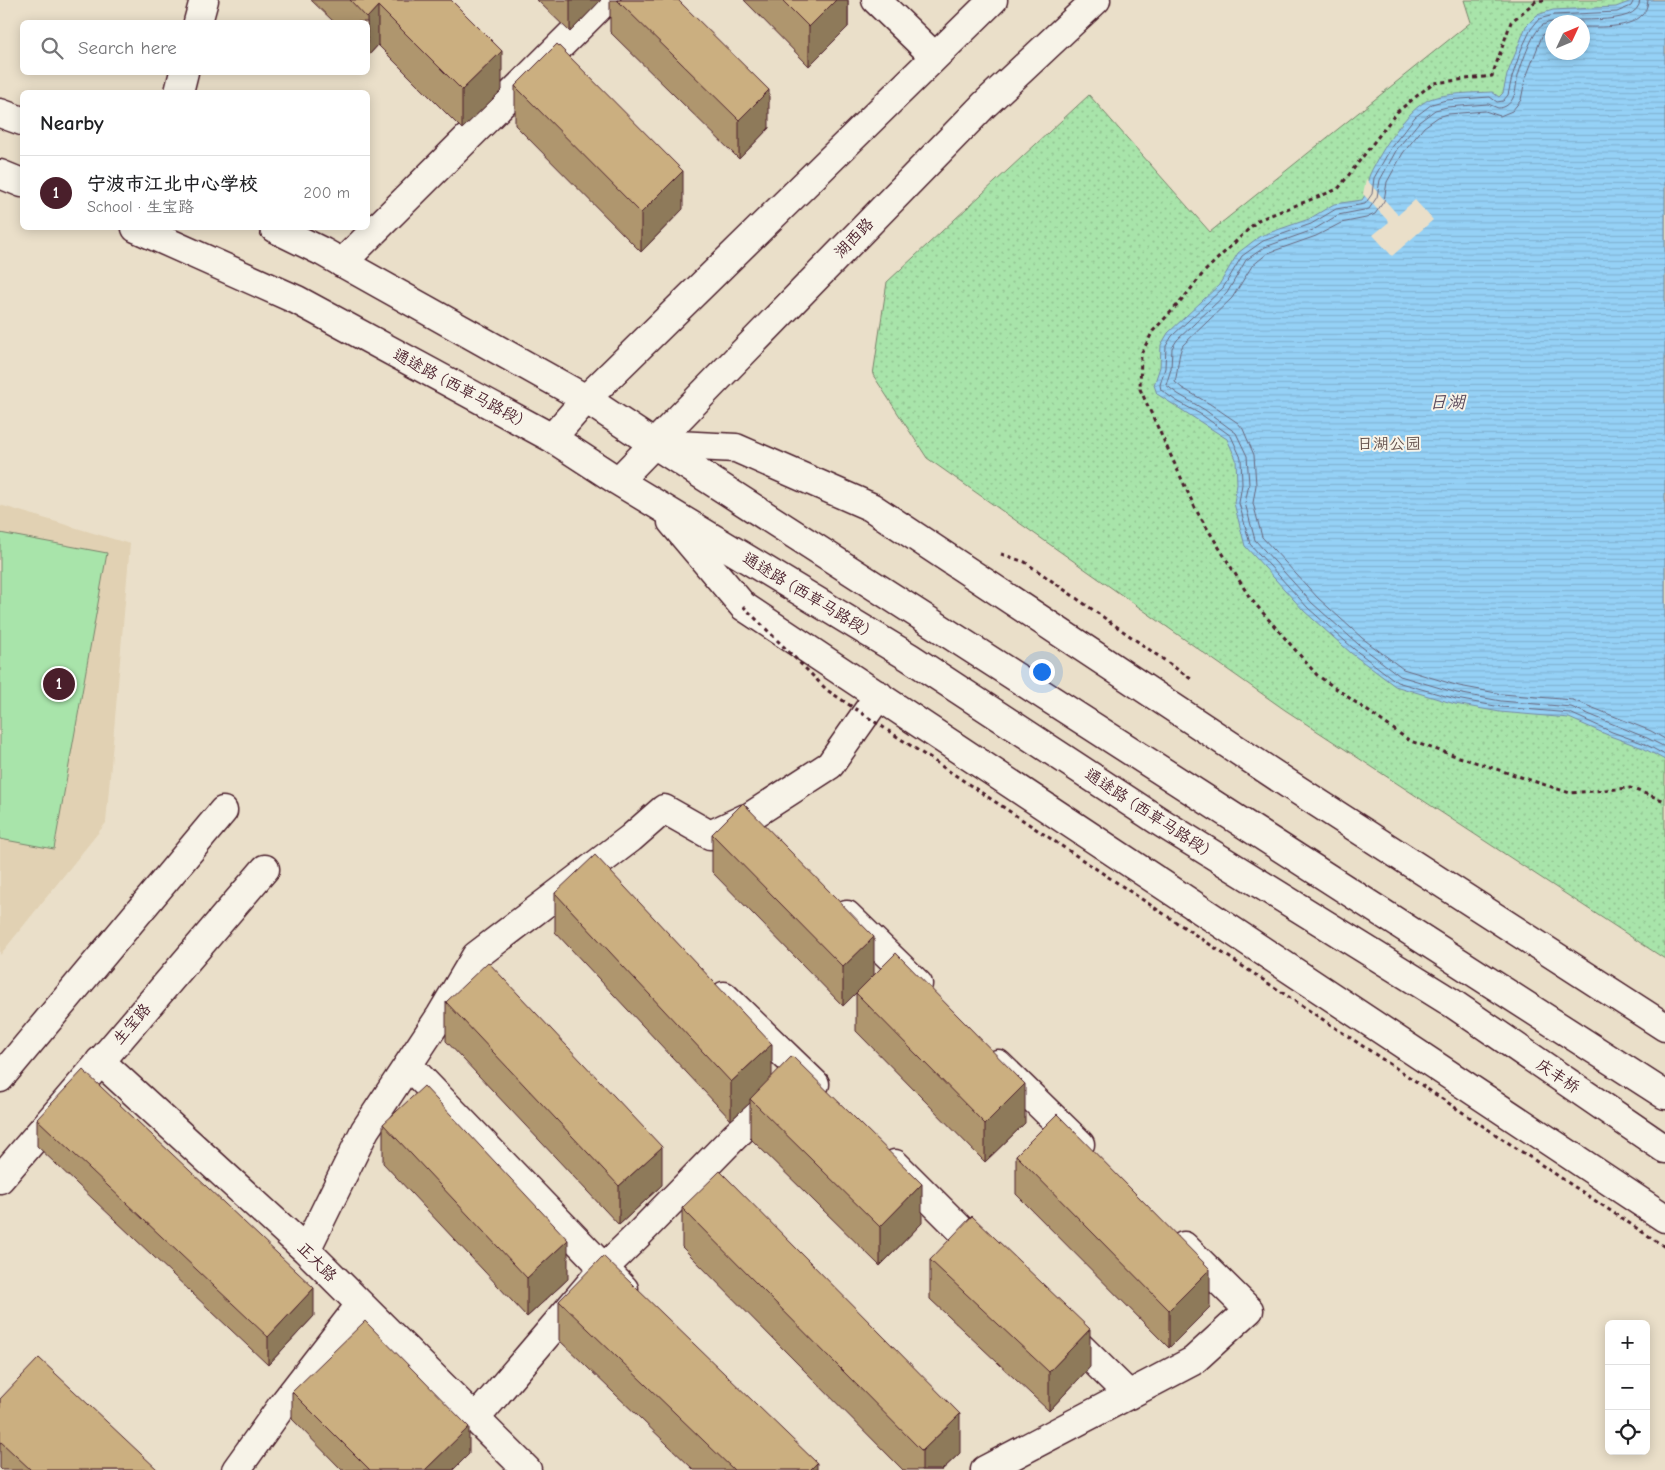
<!DOCTYPE html>
<html lang="en">
<head>
<meta charset="utf-8">
<style>
	:root { --surface:#fff; --page:#f6f6f6; --text:#202124; --muted:#757577; --line:#e0e0e0; --accent:#4a1f2b }
	body { margin:0; font-family:"Comic Neue","LXGW WenKai TC",sans-serif; background:var(--page); color:var(--text) }
	.controls { position:absolute; right:15px; bottom:15px; display:grid; overflow:hidden; border-radius:8px; box-shadow:0 2px 12px #0003 }
	.controls button { width:45px; height:45px; display:grid; place-items:center; padding:0; border:0; border-bottom:1px solid var(--line); background:var(--surface); color:var(--text); font:25px sans-serif }
	.compass { position:absolute; left:1545px; top:15px; width:45px; height:45px; border-radius:50%; background:var(--surface); box-shadow:0 2px 12px #0003; rotate:46deg }
	.you { position:absolute; left:1041px; top:671px; width:18px; height:18px; margin:-12px; border:4px solid #fff; border-radius:50%; background:#1a73e8; box-shadow:0 0 0 8px #1a73e833 }
	.badge { display:grid; place-items:center; width:32px; height:32px; border-radius:50%; background:var(--accent); color:#fff; font-size:16px; font-weight:700 }
	.pin { position:absolute; translate:-50% -50%; border:2px solid #fff; box-shadow:0 1px 5px #0006 }
	.list { margin:0; padding:0; list-style:none }
	h2 { display:flex; justify-content:space-between; align-items:center; height:65px; margin:0; padding:0 20px; font-size:21px }
	h2 small { font-size:16px; font-weight:400; color:var(--muted) }
	.list li { display:grid; grid-template-columns:32px 1fr auto; gap:15px; align-items:center; box-sizing:border-box; height:75px; padding:0 20px; border-top:1px solid var(--line) }
	.list b { display:block; font-size:19px; white-space:nowrap }
	.list p { margin:0; font-size:16px; white-space:nowrap; color:var(--muted) }
	.list em { font-size:16px; font-style:normal; color:var(--muted) }
	.icon { flex:none; width:28px; height:28px; fill:none; stroke:currentColor; stroke-width:2; stroke-linecap:round; stroke-linejoin:round }
	.map { position:relative; flex:none; width:1665px; height:1470px; overflow:hidden }
	.search { position:absolute; background:var(--surface); box-shadow:0 2px 12px #0003; left:20px; top:20px; width:350px; height:55px; display:flex; align-items:center; gap:12px; box-sizing:border-box; padding:0 18px; border-radius:8px; color:var(--muted); font-size:19px }
	.panel { position:absolute; background:var(--surface); box-shadow:0 2px 12px #0003; left:20px; top:90px; width:350px; height:140px; border-radius:8px }
	.map>svg:first-child { display:block }
</style>
</head>
<body>
<div class="map">
<svg width="1665" height="1470" viewBox="0 0 1665 1470">
	<defs>
		<pattern id="park-dots" width="8" height="8" patternUnits="userSpaceOnUse" patternTransform="scale(1.25)"><rect width="8" height="8" fill="#a8e4aa"/><path d="M2 2h.1M6 6h.1" fill="none" stroke="#92c392" stroke-width="1.8" stroke-linecap="round"/></pattern>
		<pattern id="water-rules" width="6" height="5" patternUnits="userSpaceOnUse" patternTransform="scale(1.25)"><rect width="6" height="5" fill="#95d1f6"/><path d="M0 2.5h6" fill="none" stroke="#82b3d3"/></pattern>
	</defs>
	<rect width="100%" height="100%" fill="#eadfc9"/>
	<filter id="ink" filterUnits="userSpaceOnUse"><feTurbulence type="fractalNoise" baseFrequency=".02" numOctaves="2"/><feDisplacementMap in="SourceGraphic" scale="10" xChannelSelector="R" yChannelSelector="G"/><feConvolveMatrix kernelMatrix="1 2 1 2 8 2 1 2 1" color-interpolation-filters="sRGB"/></filter>
	<g filter="url(#ink)">
		<!-- built -->
		<path fill="#e1d1b3" d="M0,505L130,544L106,823L0,955Z"/>
		<!-- green -->
		<path fill="#a8e4aa" stroke="#79826a" d="M0,533L107,553L54,849L0,839Z"/>
		<!-- park -->
		<path fill="url(#park-dots)" stroke="#79826a" fill-rule="evenodd" d="M1464,0H1665V959L1285,710L927,458L873,375L887,282L1089,95L1210,232L1471,22ZM1552,22H1582V52H1552Z"/>
		<!-- water -->
		<path fill="url(#water-rules)" stroke="#778aa5" fill-rule="evenodd" d="M1634,0H1665V760L1643,748L1610,736L1569,718L1500,712L1455,704L1395,686L1351,653L1304,611L1245,546L1234,503L1237,484L1236,459L1227,439L1157,394L1154,385L1160,367L1161,345L1168,333L1219,285L1238,253L1260,236L1309,219L1334,204L1362,200C1369,190 1366,183 1370,174C1381,151 1406,110 1430,99C1445,93 1475,93 1492,92L1499,97L1503,93L1507,75L1526,26L1537,15L1553,10L1616,7ZM1552,22H1582V52H1552Z"/>
		<!-- pier -->
		<path fill="#eadfc9" d="M1366,179L1398,215L1415,200L1433,220L1392,256L1373,235L1389,222L1363,194Z"/>
		<g fill="none" stroke-linecap="round" stroke-linejoin="round">
			<!-- shore -->
			<path stroke="#68667c" stroke-width="1" d="M1634,0L1631,6L1617,12L1554,15L1539,19L1531,29L1521,50L1512,77L1508,95L1503,101L1497,102L1490,97L1446,100L1432,104L1415,117L1392,146L1374,178L1372,194L1365,204L1336,209L1311,224L1263,241L1242,256L1223,288L1172,336L1166,346L1165,368L1160,385L1161,390L1175,400L1202,415L1231,436L1241,458L1242,484L1239,503L1250,544L1308,608L1354,649L1397,682L1456,699L1501,707L1570,713L1612,732L1645,744L1665,755
				M1640,0C1639,31 1563,13 1543,25C1532,31 1520,68 1517,80C1516,86 1516,93 1513,98C1510,104 1505,108 1498,108L1488,104L1447,107L1435,110L1419,122L1397,149L1380,180L1377,197L1369,209L1338,215L1313,230L1265,247L1246,260L1227,293L1177,340L1172,348L1171,369L1166,385L1178,394L1205,410L1236,433L1247,456L1249,484L1245,503L1255,540L1312,603L1358,644L1400,676L1457,693L1501,701L1571,707L1647,738L1665,747
				M1582,27C1604,27 1647,30 1648,0
				M1552,30L1547,31L1542,36L1525,80L1521,100L1512,111L1500,116L1485,111L1448,114L1438,117L1424,127L1403,153L1387,182L1384,201L1375,214L1366,218L1341,223L1316,236L1268,253L1252,266L1232,298L1183,345C1178,353 1178,371 1175,382L1182,388L1210,404L1238,423L1243,429L1254,455L1256,485L1253,503L1262,537L1318,598L1362,638L1403,669L1459,686L1502,694L1573,700L1651,731L1665,739"/>
			<!-- minor casing -->
			<g stroke="#4a1f2b" stroke-width="31">
				<path id="minor" d="M876,0L934,56
					M198,22L204,0
					M179,92L184,72
					M342,263L606,0
					M748,818L830,765L879,695
					M847,915L918,984
					M724,996L815,1084
					M100,1061L306,1250L527,1470
					M998,1064L1080,1144
					M408,1065L624,1289
					M895,1164L987,1256
					M306,1250L365,1130L441,1015L476,956L631,838L664,809L710,835L746,818
					M1064,1331L1129,1395
					M476,1418L603,1269L637,1236L735,1136L777,1097
					M236,1470L281,1407L360,1305
					M985,1470L1193,1361L1249,1310L1184,1246"/>
			</g>
			<!-- major casing -->
			<g stroke="#4a1f2b" stroke-width="31">
				<path id="major" d="M0,113L22,121
					M0,174L22,183
					M136,228L297,300L552,438L618,481L909,657L1162,823L1452,1003L1665,1149
					M274,228L323,252L586,399L654,444L1665,1095
					M552,438L586,399L993,0
					M657,444L736,448L871,507L1287,783L1665,1027
					M618,481L984,105L1096,0
					M672,522L743,606L1665,1218
					M0,1078L223,811
					M0,1179L265,869"/>
			</g>
			<!-- path -->
			<path stroke="#4a1f2b" stroke-width="3" stroke-dasharray="4 4" stroke-linecap="butt" d="M1544,0L1536,1L1511,22L1492,76L1433,83L1397,112L1338,189L1258,220L1204,272L1183,299L1153,331L1141,354L1140,389L1196,510L1250,598L1317,675L1410,741L1570,793L1630,788L1665,801
				M1001,554L1025,562L1191,679"/>
			<!-- minor -->
			<use href="#minor" stroke="#f7f3e8" stroke-width="28"/>
			<!-- major -->
			<use href="#major" stroke="#f7f3e8" stroke-width="28"/>
			<!-- path-bridge -->
			<path stroke="#4a1f2b" stroke-width="3" stroke-dasharray="4 4" stroke-linecap="butt" d="M743,606L827,690L1665,1247"/>
		</g>
		<!-- wall -->
		<path fill="#af966e" stroke="#4a1f2b" d="M311,0H451L502,90L462,129L378,45L368,56V22H334Z
			M537,0H601L570,32Z
			M610,0H678L769,128L739,159L610,32Z
			M744,0H848V27L809,66Z
			M515,86L683,209L641,252L515,125Z
			M712,834L874,975L1025,1123L985,1162L856,1031V993L843,1006L712,872Z
			M555,893L772,1077L922,1223L880,1266L750,1138V1103L731,1120L555,932Z
			M446,1002L662,1185L619,1225L446,1041Z
			M37,1119L314,1316L268,1365L37,1146Z
			M383,1124L568,1279L527,1317L383,1163Z
			M1016,1155L1210,1307L1169,1348L1016,1194Z
			M682,1208L960,1453L942,1470H903L682,1247Z
			M930,1260L1090,1367L1049,1411L930,1299Z
			M559,1301L817,1470H694L559,1340Z
			M292,1392L469,1454L453,1470H342L292,1419Z
			M0,1399L158,1470H2L0,1468Z"/>
		<!-- shaded-wall -->
		<path fill="#8e7a5a" stroke="#4a1f2b" d="M570,0H601L570,32Z
			M836,0H848V27L809,66V27Z
			M378,6V45L368,56L367,18Z
			M502,51V90L462,129V90Z
			M769,90V128L739,159V120Z
			M683,171V209L641,252V213Z
			M874,937V975L843,1006V967Z
			M772,1044V1082L750,1099V1103L731,1120V1082Z
			M1025,1084V1123L985,1162V1124Z
			M662,1147V1185L619,1225V1186Z
			M922,1184V1223L880,1266V1227Z
			M568,1240V1279L527,1317V1278Z
			M1210,1269V1307L1169,1348V1310Z
			M314,1288V1316L268,1365V1337Z
			M1090,1329V1367L1049,1411V1372Z
			M960,1414V1453L942,1470H922V1451Z
			M469,1427V1454L453,1470H425Z
			M817,1463V1470H810Z"/>
		<!-- building -->
		<path fill="#cbaf80" stroke="#4a1f2b" d="M350,0H451L502,51L462,90L378,6L367,18Z
			M617,0H678L769,90L739,120Z
			M782,0H836L809,27Z
			M557,44L683,171L641,213L515,86Z
			M743,803L874,937L843,967L712,834Z
			M595,855L772,1044L731,1082L555,893Z
			M896,953L1025,1084L985,1124L856,993Z
			M488,962L662,1147L619,1186L446,1002Z
			M792,1056L922,1184L880,1227L750,1099Z
			M83,1070L314,1288L268,1337L37,1119Z
			M424,1086L568,1240L527,1278L383,1124Z
			M1057,1114L1210,1269L1169,1310L1016,1155Z
			M720,1171L960,1414L922,1451L682,1208Z
			M972,1216L1090,1329L1049,1372L930,1260Z
			M603,1256L817,1463L810,1470H734L559,1301Z
			M365,1321L469,1427L425,1470H370L292,1392Z
			M39,1358L158,1470H31L0,1441V1399Z"/>
	</g>
	<g text-anchor="middle" dominant-baseline="central" stroke-width="4" stroke-linejoin="round" paint-order="stroke">
		<!-- street labels -->
		<g font-size="16" fill="#4a1f2b" stroke="#f7f3e8">
			<text transform="translate(854 238) rotate(-46)">湖西路</text>
			<text transform="translate(458 387) rotate(28)">通途路 (西草马路段)</text>
			<text transform="translate(806 594) rotate(31)">通途路 (西草马路段)</text>
			<text transform="translate(1147 812) rotate(33)">通途路 (西草马路段)</text>
			<text transform="translate(132 1024) rotate(-49)">生宝路</text>
			<text transform="translate(1558 1076) rotate(34)">庆丰桥</text>
			<text transform="translate(317 1262) rotate(45)">正大路</text>
		</g>
		<!-- park labels -->
		<g font-size="16" fill="#62504b" stroke="#f7f3e8">
			<text x="1389" y="444">日湖公园</text>
		</g>
		<!-- water labels -->
		<g font-size="18" font-style="italic" fill="#5d4c5e" stroke="#f7f3e8">
			<text x="1447" y="402">日湖</text>
		</g>
	</g>
</svg>
<div class="controls">
<button>+</button>
<button>−</button>
<button><svg class="icon" aria-label="locate" viewBox="0 0 24 24"><circle cx="12" cy="12" r="6"/><path d="M12 2v4M12 18v4M2 12h4M18 12h4"/></svg></button>
</div>
<svg class="compass" viewBox="-18 -18 36 36"><path d="M0-13l5 13h-10z" fill="#e53935"/><path d="M0 13l5-13h-10z" fill="#757577"/></svg>
<div class="you"></div>
<div class="pin badge" style="left:59px;top:684px">1</div>
<div class="search"><svg class="icon" aria-label="search" viewBox="0 0 24 24"><circle cx="10" cy="10" r="6"/><path d="M15 15l6 6"/></svg>Search here</div>
<section class="panel">
<h2>Nearby<small></small></h2>
<ul class="list">
<li><span class="badge">1</span><div><b>宁波市江北中心学校</b><p>School · 生宝路</p></div><em>200 m</em></li>
</ul>
</section>
</div>
</body>
</html>
